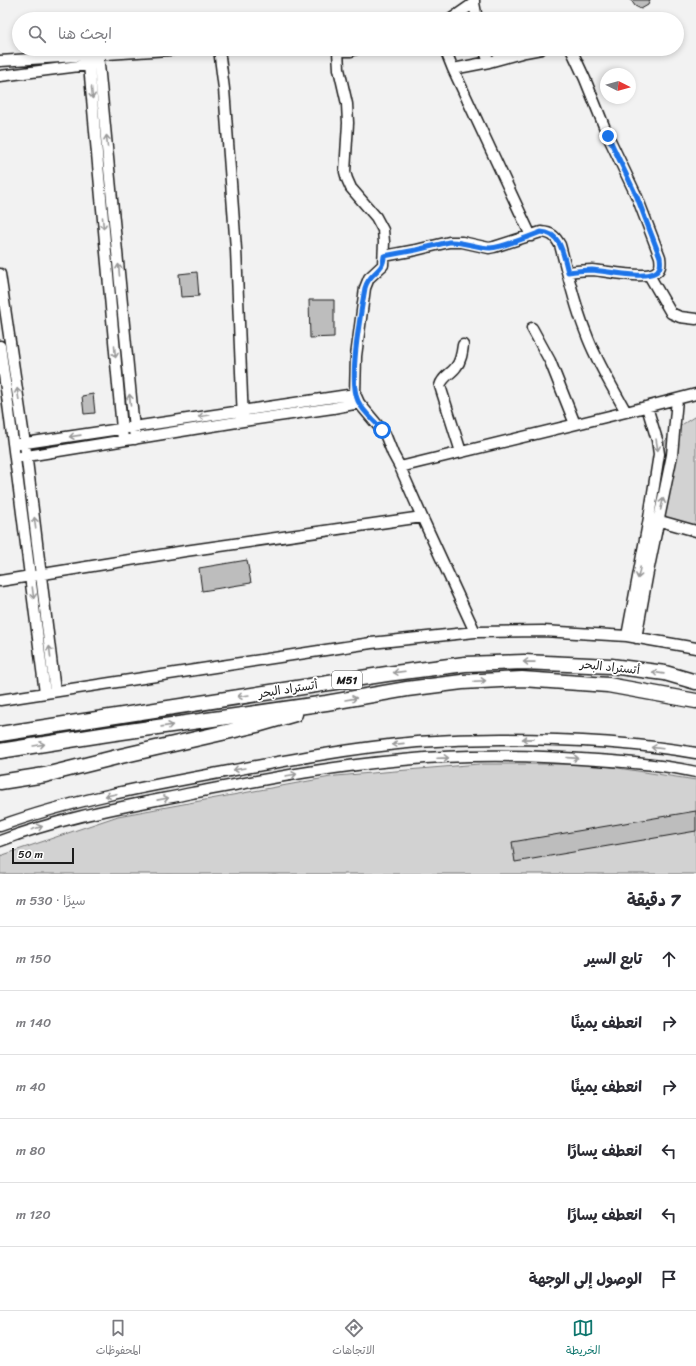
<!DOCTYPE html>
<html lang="ar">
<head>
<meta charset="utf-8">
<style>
	:root { --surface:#fff; --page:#f7f7f7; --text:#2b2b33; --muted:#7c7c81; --line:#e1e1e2; --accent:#0f766e }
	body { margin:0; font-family:Sriracha,"Playpen Sans Arabic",sans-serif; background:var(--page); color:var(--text); direction:rtl }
	.compass { position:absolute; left:600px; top:68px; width:36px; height:36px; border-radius:50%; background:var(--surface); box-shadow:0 2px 6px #0003; rotate:96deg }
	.scale { position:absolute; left:12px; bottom:10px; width:62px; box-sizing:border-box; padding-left:4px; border:2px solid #1c1c1c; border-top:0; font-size:11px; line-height:14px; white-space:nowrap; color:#1c1c1c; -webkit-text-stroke:3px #fff; paint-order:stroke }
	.stop { position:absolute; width:12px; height:12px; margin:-9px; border:3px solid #1a73e8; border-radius:50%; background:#fff }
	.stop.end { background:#1a73e8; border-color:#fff; box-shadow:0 1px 4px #0008 }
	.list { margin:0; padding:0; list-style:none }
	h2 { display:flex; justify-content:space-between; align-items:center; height:52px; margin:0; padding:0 16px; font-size:17px }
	h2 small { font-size:13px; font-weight:400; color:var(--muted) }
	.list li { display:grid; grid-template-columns:26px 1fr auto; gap:12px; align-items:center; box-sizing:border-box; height:64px; padding:0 16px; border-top:1px solid var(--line) }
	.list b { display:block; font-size:15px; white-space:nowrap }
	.list em { font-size:13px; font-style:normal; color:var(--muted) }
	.icon { flex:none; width:22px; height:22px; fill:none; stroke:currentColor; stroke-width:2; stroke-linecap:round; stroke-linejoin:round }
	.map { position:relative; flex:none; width:696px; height:874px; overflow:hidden; direction:ltr }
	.search { position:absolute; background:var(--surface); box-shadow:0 2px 6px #0003; left:12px; right:12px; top:12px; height:44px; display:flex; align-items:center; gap:10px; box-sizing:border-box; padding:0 14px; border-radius:22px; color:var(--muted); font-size:15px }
	.sheet { height:436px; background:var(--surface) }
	nav { display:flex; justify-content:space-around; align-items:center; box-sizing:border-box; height:56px; border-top:1px solid var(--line); background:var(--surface); font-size:11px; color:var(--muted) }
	nav a { display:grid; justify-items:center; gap:2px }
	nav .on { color:var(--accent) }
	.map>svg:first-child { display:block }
</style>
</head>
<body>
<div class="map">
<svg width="696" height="874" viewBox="0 0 696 874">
	<rect width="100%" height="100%" fill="#f2f2f2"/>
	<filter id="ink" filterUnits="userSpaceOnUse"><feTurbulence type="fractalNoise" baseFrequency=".025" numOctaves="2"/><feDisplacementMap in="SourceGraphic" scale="8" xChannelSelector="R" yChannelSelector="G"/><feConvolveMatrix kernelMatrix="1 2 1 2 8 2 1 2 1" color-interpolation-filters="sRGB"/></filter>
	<g filter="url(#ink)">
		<!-- green -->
		<path fill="#d2d2d2" stroke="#777" d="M694,417H696V532L653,521L665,441L683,424Z
			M479,764H592L696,780V874H0V856L118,816L336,776Z"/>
		<!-- building -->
		<path fill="#bdbdbd" stroke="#1c1c1c" d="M631,0H650L648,5L641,9L635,6Z
			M197,272L199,296L181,297L179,274Z
			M309,300H334V337L310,338Z
			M93,394L95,413L84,414L82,396Z
			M247,560L251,583L202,591L199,568Z
			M696,811V831L515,862L512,842Z"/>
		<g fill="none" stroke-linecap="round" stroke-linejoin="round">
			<!-- minor casing -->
			<g stroke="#1c1c1c" stroke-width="13">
				<path id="minor" d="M474,3L477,19
					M451,19L474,3V0
					M219,49L224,89L236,249L243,421
					M336,49L338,51H351L356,49
					M445,49L453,69L489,62L525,52L541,49
					M484,49L489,62
					M338,51L339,69L347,104L348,123L345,172L347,179L351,188L376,217L383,230L384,242L383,265L369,278L365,288L356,356L355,394L359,403L385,434L393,454L400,467
					M88,54L123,440
					M98,54L135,439
					M0,61L183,49
					M453,69L531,236
					M0,76L95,64
					M384,256L416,250L449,242H462L489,248L494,247L541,232C552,233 555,236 560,245C568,274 574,304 586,333C596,361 612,386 626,412
					M567,272C576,271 584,270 592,270C607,271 642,279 654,273C661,270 661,264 660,257L637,197L608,136L585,79L571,49
					M0,274L25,444L55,691
					M649,275L671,313L680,317L696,319
					M532,328L550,361L575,424
					M0,346L7,396L45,693
					M19,444L355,394
					M461,452L440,386C442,377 451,374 456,367C461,361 462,353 463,345
					M21,457L243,421L333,408L359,403
					M653,519L696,531
					M0,581L185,551L422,517
					M475,632L422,517L400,467L626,412L696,394
					M627,636L649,518L659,454L657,440L647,407
					M636,638L647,577L672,455L677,399
					M0,700L371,643L475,632L543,631L627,636L696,648
					M0,826C72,800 148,786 224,772C288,760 352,748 417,742C445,740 473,739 502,739C567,739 632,742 696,753
					M0,841C62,817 128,806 192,793C261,780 332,766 403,760C467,754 533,755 597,760C630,762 664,765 696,772"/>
			</g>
			<!-- highway casing -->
			<g stroke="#1c1c1c" stroke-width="17">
				<path id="highway" d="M0,734L387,674L465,664L524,662L611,666L665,673L696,682
					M0,751L108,734L326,703L407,689L462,682L522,679L608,685L696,701
					M0,782L45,775L121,756L257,725L295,714"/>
			</g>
			<!-- minor -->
			<use href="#minor" stroke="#fff" stroke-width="10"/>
			<!-- highway -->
			<use href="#highway" stroke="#fff" stroke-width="14"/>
		</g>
		<!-- one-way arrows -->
		<defs><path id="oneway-shaft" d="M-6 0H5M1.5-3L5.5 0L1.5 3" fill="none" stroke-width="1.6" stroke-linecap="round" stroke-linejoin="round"/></defs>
		<g stroke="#999">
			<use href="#oneway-shaft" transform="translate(92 93) rotate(85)"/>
			<use href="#oneway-shaft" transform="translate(107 141) rotate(-95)"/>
			<use href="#oneway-shaft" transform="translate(103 223) rotate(85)"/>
			<use href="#oneway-shaft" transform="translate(119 270) rotate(-95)"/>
			<use href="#oneway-shaft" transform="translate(115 352) rotate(85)"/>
			<use href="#oneway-shaft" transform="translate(18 394) rotate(-99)"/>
			<use href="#oneway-shaft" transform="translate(130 400) rotate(-95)"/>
			<use href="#oneway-shaft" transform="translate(204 416) rotate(171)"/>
			<use href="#oneway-shaft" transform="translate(75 436) rotate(172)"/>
			<use href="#oneway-shaft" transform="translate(657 445) rotate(81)"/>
			<use href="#oneway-shaft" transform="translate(662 504) rotate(-77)"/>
			<use href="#oneway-shaft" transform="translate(35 523) rotate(-97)"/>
			<use href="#oneway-shaft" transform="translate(639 573) rotate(101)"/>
			<use href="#oneway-shaft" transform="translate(33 593) rotate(83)"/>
			<use href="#oneway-shaft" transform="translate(50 652) rotate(-96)"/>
			<use href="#oneway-shaft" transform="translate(529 662) rotate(-179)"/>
			<use href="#oneway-shaft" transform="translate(399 672) rotate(173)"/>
			<use href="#oneway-shaft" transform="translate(658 673) rotate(-172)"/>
			<use href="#oneway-shaft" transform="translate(480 681) rotate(-3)"/>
			<use href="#oneway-shaft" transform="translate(243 696) rotate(171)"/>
			<use href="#oneway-shaft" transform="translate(351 699) rotate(-10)"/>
			<use href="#oneway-shaft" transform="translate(167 726) rotate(-8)"/>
			<use href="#oneway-shaft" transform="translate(528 739) rotate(179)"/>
			<use href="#oneway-shaft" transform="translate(398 744) rotate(174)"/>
			<use href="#oneway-shaft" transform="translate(39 745) rotate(-9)"/>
			<use href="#oneway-shaft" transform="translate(657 748) rotate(-173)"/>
			<use href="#oneway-shaft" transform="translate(443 758) rotate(-2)"/>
			<use href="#oneway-shaft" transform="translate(573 758) rotate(4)"/>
			<use href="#oneway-shaft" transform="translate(239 769) rotate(170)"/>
			<use href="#oneway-shaft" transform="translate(291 775) rotate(-9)"/>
			<use href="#oneway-shaft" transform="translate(111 795) rotate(168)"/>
			<use href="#oneway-shaft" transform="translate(163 799) rotate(-11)"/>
			<use href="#oneway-shaft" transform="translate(37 828) rotate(-17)"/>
		</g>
	</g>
	<g fill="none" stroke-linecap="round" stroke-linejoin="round" filter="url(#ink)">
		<!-- route -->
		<path stroke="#1a73e8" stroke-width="5" d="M382,430C375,421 363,412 358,401C348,380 361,312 365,288C369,272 384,272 384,256L416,250L449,242C463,241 476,248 490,248C503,247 528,237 541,232C562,233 563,255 568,272C576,271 584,270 592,270C607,271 642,279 654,273C661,270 661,264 660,257L637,197L608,136"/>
	</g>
	<g text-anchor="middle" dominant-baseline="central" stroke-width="3.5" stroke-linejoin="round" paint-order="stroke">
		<!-- shield labels -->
		<rect fill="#fff" stroke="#606060" stroke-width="1" x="332" y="671" width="30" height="18" rx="3"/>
		<g font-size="11" font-weight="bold" fill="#1c1c1c">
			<text x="347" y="680">M51</text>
		</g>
		<!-- street labels -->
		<g font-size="12" fill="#1c1c1c" stroke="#fff">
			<text transform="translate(610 667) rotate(6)">أتستراد البحر</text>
			<text transform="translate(288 689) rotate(-9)">أتستراد البحر</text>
		</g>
	</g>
</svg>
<svg class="compass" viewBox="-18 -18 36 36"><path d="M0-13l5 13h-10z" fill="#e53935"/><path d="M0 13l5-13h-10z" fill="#7c7c81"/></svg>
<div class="scale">50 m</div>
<div class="stop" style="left:382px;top:430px"></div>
<div class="stop end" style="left:608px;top:136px"></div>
<div class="search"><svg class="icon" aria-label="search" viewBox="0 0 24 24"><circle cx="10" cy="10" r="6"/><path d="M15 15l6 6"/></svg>ابحث هنا</div>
</div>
<section class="sheet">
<h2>7 دقيقة<small>سيرًا · 530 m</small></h2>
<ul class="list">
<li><svg class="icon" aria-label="ahead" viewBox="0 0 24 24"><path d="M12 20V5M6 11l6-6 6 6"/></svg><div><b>تابع السير</b></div><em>150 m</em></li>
<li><svg class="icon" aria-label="right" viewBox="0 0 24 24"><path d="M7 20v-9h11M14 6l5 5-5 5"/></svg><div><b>انعطف يمينًا</b></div><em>140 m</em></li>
<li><svg class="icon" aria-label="right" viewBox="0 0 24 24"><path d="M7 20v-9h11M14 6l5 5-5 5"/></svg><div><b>انعطف يمينًا</b></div><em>40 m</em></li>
<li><svg class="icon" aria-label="left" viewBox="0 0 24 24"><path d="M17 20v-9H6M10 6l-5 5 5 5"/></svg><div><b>انعطف يسارًا</b></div><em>80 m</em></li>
<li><svg class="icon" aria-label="left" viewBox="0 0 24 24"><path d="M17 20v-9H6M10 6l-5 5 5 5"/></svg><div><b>انعطف يسارًا</b></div><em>120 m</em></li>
<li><svg class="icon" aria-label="arrive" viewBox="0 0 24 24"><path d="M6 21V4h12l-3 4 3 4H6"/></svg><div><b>الوصول إلى الوجهة</b></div></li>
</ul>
</section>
<nav>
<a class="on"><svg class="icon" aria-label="map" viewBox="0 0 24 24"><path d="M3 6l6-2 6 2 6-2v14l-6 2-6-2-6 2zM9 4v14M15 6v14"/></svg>الخريطة</a>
<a><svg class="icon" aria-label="directions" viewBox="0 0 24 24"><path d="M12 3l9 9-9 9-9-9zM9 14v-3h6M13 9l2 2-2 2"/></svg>الاتجاهات</a>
<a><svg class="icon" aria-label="saved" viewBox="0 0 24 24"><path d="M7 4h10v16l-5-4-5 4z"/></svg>المحفوظات</a>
</nav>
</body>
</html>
